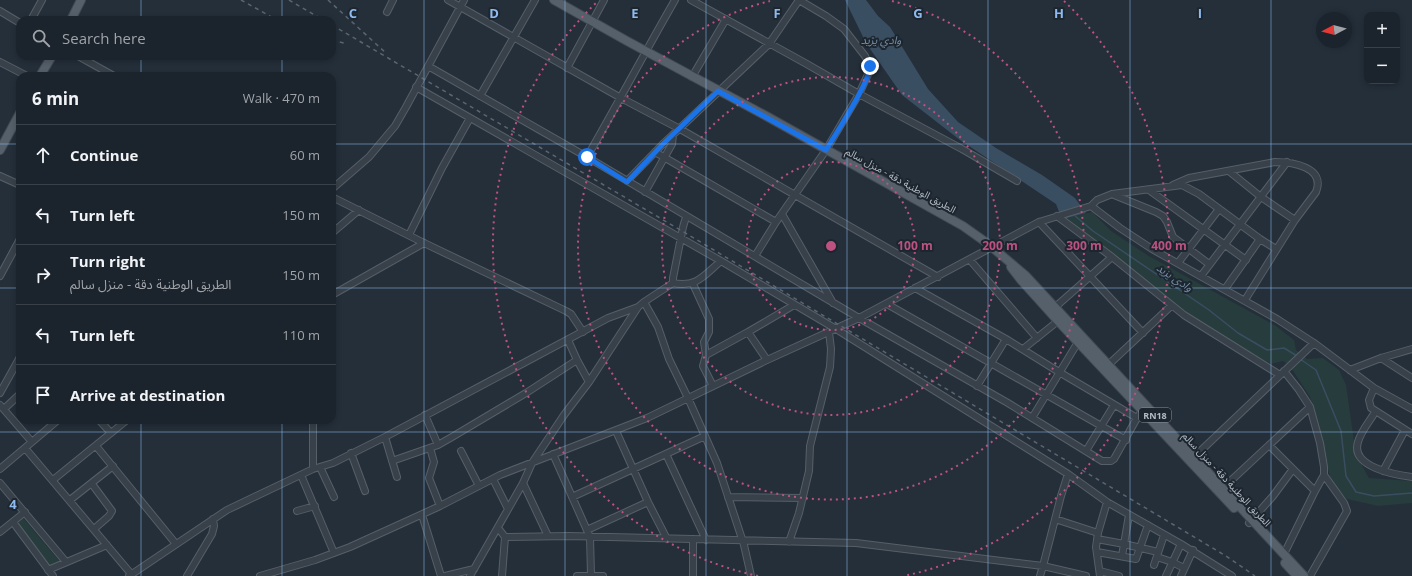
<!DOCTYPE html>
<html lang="en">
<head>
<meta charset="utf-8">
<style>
	:root { --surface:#1b232c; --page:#242b34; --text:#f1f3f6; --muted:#a0a4a9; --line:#394048 }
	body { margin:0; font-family:"Open Sans","Noto Sans Arabic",sans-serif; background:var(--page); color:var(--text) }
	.controls { position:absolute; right:12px; top:12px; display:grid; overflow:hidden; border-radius:8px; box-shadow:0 2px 6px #0003 }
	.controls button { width:36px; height:36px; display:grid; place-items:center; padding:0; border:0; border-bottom:1px solid var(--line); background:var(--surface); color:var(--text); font:20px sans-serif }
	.compass { position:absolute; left:1316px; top:12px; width:36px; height:36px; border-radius:50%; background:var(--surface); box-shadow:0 2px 6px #0003; rotate:263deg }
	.stop { position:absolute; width:12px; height:12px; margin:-9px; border:3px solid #1a73e8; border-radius:50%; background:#fff }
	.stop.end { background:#1a73e8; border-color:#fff; box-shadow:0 1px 4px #0008 }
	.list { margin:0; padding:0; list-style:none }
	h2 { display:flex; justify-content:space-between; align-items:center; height:52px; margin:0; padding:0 16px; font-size:17px }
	h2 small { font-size:13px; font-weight:400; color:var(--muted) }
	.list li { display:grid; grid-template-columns:26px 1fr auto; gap:12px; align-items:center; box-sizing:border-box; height:60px; padding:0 16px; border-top:1px solid var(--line) }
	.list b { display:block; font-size:15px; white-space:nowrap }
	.list p { margin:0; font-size:13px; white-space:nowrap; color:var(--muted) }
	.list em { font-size:13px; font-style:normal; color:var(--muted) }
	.icon { flex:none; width:22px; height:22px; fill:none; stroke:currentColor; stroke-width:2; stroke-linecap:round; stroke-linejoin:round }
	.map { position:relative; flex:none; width:1412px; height:576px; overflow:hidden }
	.search { position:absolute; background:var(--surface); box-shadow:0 2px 6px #0003; left:16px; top:16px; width:320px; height:44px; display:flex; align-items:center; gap:10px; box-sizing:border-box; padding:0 14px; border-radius:12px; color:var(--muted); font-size:15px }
	.panel { position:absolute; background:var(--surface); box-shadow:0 2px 6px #0003; left:16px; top:72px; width:320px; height:352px; border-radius:12px }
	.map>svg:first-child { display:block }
</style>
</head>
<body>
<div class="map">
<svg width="1412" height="576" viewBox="0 0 1412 576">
	<rect width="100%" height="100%" fill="#242f3a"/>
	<!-- green -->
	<path fill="#273c3c" d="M1092,212L1111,231L1147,255L1276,326L1294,340L1296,350L1307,359L1323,358L1339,370L1346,385L1356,455L1369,478L1412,481V503L1378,506L1347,499L1332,485L1310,397L1290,366L1283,361L1271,364L1231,343L1185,313L1067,218Z
		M23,518L61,563L48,568L16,524Z"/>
	<!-- water -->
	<path fill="#3a4e62" d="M845,0H866L878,16L890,27L928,89L958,122L996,148L1042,175L1075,198L1086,213L1067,218L1061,217L1056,204L960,140L902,95L866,43Z"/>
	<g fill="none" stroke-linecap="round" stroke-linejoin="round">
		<!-- stream -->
		<path stroke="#3a4e62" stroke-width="1.5" d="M1074,215L1093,231L1209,310L1238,333L1267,350L1284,348L1297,356
			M1300,359L1316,370L1341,431L1346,476L1356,492L1374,496L1412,493"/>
		<!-- minor casing -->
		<g stroke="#565f68" stroke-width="8">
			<path id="minor" d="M448,0L621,98L680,129L938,277
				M691,0L805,63L859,94L962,149L1017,181
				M0,11L20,23
				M387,12L393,0
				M31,20L42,0
				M78,56L114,76
				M0,62L27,76
				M428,66L587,157L859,318L1008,403L1102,461H1111L1114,459L1137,418L1145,407
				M567,68L604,0
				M692,77L726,19
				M416,87L721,261L836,329L1068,474L1107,502L1181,544L1232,576
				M480,96L535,0
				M655,152L776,222
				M587,157C617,105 645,52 675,0
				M1230,172L1261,197L1295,220
				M0,176L20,185
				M627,181L662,145L769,44L799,0
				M1173,185L1189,178L1275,162C1292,162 1326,167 1316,192L1295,220L1245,300
				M332,189L369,157L395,126L406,107L464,0
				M1149,190L1246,260
				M645,192L672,144L673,135
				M1114,195L1156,212L1163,216L1167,222L1173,237L1209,264
				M332,197L424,243L566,311L571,314L583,332
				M1091,206L1097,200L1112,194L1182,185L1199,194L1260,239L1276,249
				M782,214L833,303
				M1057,216L1112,257L1184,315L1280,375
				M1039,222L1143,333
				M332,233L359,210
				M409,235L442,168L470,118
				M755,256L776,222L826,150L859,94L870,70L868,62L865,56L844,29L826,16L799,0
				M970,260L1037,338
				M1178,263L1219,209
				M0,276L20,239
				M1201,276L1287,162
				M673,283C697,288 704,275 721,261
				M693,284L709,319V332L704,342L706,355L703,366L713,386
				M915,288L1006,339L1059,372L1137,418
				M1225,289L1260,239
				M332,295L424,243
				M644,302L658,327L669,359L688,398L717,463L744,545L751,576
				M887,304L1126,440
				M1053,309L1112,257
				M748,332L767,360
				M568,340L577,360L589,382
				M1023,349L1058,321
				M706,355L748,332L794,305
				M1381,358L1412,378
				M1105,368L1171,306
				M1350,370L1381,358L1412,349
				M977,386L1006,339
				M1374,388L1369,400L1371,408L1412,434
				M0,393L20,357
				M0,405L32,442
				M4,409L20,394
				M1375,412C1370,421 1361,431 1358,442C1350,467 1396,475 1412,477
				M425,415L438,445
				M1032,418L1078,342
				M99,420L111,433
				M313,420V469
				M616,431L648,502L667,539
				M385,437L397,477
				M1269,445L1315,491
				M96,446L176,544
				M25,448L132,575
				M430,448L434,462L429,478L440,506
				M461,451L479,486
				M1086,451L1114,405
				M351,453L365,491
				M553,454L590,537L591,575
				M666,454L706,540
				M1191,460L1314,343
				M392,461L438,445L452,437L526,393L577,360
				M320,467L334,497
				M0,469L58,420
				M1383,471L1405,430
				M1068,474L1061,496L1043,566L1086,576
				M301,475L334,553
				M493,479L508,509
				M53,480L127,420
				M0,483L66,562
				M523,483L548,536
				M92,484L112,511L109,516L94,529
				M1223,488L1310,407
				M572,497L705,436
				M728,497L803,498
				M70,500L113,466
				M297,511L315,506
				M422,515L441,576
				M1055,519L1098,533
				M13,522L53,576
				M1249,523L1273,496L1293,469
				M498,528L505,537L569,536L856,543L1043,566L1040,576
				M587,530L648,502
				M0,532L25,512
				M1097,539L1124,544L1158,552
				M789,542L799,513L809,471L810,446L830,367L831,349L829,332
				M1097,552L1136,559L1148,525
				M1284,554L1315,491L1324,475V467L1320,443L1310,407L1299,390L1284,371
				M1122,556L1129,515
				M1157,557L1172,562L1184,568
				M1154,565L1164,535
				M48,570L107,545
				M1100,571L1119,576
				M129,576L227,510L313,469L333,463L385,437L608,318L638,307L644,302L673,283V278L683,227L686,217
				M187,576L212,534L214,526L213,519
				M260,576L315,560L350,547L440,506L500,475L647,418L767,360L859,318L1039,222L1091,206L1120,228L1152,249L1277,319L1314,343L1374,388L1412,409
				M445,576L474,569
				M470,576L523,483L532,463L564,415L589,382L638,307
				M502,576L505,537
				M577,576H603
				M693,576V540
				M1100,576L1096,547L1098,533L1107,502
				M1166,576L1181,544
				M1181,576L1193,550
				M1310,576L1347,511L1344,503L1324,475"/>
		</g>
		<!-- major casing -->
		<g stroke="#414a53" stroke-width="10">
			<path id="major" d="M554,0L627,41L768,117L963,226L987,243L1025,275L1304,576
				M71,20L81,0
				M40,76L52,56
				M0,150L20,113
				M1011,267L1021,280L1058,321L1234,508
				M1285,563L1297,576"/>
		</g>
		<!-- minor -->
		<use href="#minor" stroke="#38414a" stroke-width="6"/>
		<!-- major -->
		<use href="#major" stroke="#56606a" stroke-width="8"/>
		<!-- rail -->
		<path stroke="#5a6571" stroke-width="1.5" stroke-dasharray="4 4" stroke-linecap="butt" d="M241,0L277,20
			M289,0L323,20
			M328,0L387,54
			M332,25L682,231L1174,525L1226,556L1255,576
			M332,40L344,43"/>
	</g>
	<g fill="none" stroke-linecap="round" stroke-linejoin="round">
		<!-- route -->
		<path stroke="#1a73e8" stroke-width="5" d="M587,157L627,182L662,145L718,91L826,150C835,135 871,80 870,66"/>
	</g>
	<!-- grid -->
	<path fill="none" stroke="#8dbbf1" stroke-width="1" stroke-opacity="0.55" d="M141,0V20M282,0V20M424,0V576M565,0V576M706,0V576M847,0V576M988,0V576M1130,0V576M1271,0V576M141,56V76M282,56V76M0,144H20M332,144H1412M0,288H20M332,288H1412M141,420V576M282,420V576M0,432H1412"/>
	<!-- distance rings -->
	<g fill="none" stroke="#bd5180" stroke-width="2" stroke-dasharray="2 4">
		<circle cx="831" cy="246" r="84"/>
		<circle cx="831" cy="246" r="169"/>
		<path d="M892 1A253 253 0 1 1 770 1"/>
		<path d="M758 576A338 338 0 0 1 598 1M1064 1A338 338 0 0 1 904 576"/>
	</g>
	<g text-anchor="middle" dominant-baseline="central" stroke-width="4" stroke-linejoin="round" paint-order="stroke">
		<!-- shield labels -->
		<rect fill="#1d262f" stroke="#868f99" stroke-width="1" x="1139" y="408" width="32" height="14" rx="3"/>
		<g font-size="9" font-weight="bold" fill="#b3bcc6">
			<text x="1155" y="415">RN18</text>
		</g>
		<!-- street labels -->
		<g font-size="10" fill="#b3bcc6" stroke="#1d262f">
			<text transform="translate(901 180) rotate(29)">الطريق الوطنية دقة - منزل سالم</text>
			<text transform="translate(1227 479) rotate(47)">الطريق الوطنية دقة - منزل سالم</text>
		</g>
		<!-- water labels -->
		<g font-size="11" font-style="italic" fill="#758fa8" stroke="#1d262f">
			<text x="881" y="39">وادي يزيد</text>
			<text transform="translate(1175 277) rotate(34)">وادي يزيد</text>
		</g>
	</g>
	<g font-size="13" text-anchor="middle" font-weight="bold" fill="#8dbbf1" stroke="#1d262f" stroke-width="4" stroke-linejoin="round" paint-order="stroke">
		<text x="353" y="18">C</text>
		<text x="494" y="18">D</text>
		<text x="635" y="18">E</text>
		<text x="777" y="18">F</text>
		<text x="918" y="18">G</text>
		<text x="1059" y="18">H</text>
		<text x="1200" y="18">I</text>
		<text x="13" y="509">4</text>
	</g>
	<circle cx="831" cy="246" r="6" fill="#bd5180" stroke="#1d262f" stroke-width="2"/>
	<g font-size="12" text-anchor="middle" font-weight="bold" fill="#bd5180" stroke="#1d262f" stroke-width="4" stroke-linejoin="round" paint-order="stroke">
		<text x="915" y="250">100 m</text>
		<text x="1000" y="250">200 m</text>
		<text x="1084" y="250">300 m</text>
		<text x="1169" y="250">400 m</text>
	</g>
</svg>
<div class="controls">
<button>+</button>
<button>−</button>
</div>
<svg class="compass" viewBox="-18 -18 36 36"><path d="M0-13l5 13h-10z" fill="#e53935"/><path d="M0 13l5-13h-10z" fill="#a0a4a9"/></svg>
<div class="stop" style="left:587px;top:157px"></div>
<div class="stop end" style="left:870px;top:66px"></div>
<div class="search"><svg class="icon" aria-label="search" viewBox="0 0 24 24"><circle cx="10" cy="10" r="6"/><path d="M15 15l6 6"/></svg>Search here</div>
<section class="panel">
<h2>6 min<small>Walk · 470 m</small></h2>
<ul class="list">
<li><svg class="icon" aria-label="ahead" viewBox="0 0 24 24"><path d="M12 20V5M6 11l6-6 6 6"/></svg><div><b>Continue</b></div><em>60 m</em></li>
<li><svg class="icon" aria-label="left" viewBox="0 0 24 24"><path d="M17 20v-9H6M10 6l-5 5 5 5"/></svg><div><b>Turn left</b></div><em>150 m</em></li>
<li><svg class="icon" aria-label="right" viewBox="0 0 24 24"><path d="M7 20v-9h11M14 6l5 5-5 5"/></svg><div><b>Turn right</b><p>الطريق الوطنية دقة - منزل سالم</p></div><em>150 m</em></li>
<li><svg class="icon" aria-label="left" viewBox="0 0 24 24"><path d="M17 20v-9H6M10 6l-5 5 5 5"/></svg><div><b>Turn left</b></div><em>110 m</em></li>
<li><svg class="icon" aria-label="arrive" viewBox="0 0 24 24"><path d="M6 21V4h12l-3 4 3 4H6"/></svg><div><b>Arrive at destination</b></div></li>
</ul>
</section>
</div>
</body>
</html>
